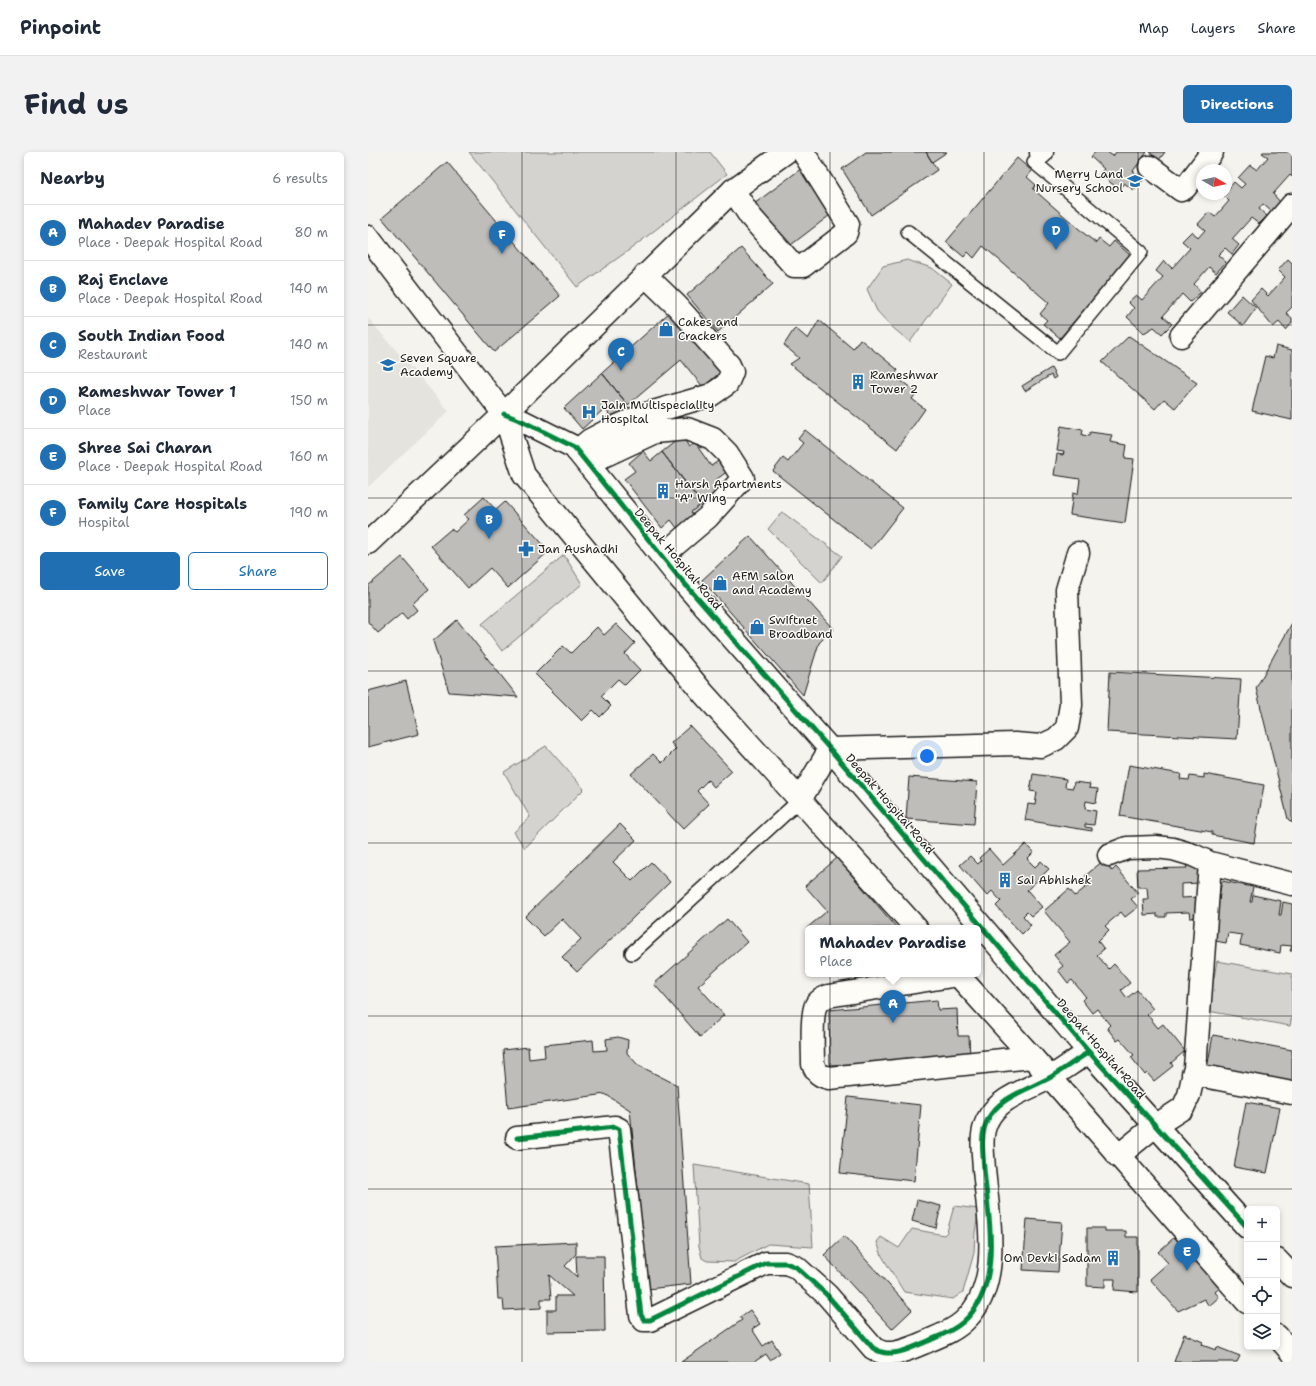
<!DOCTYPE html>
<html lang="en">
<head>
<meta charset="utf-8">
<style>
	:root { --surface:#fff; --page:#f2f2f3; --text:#1f2937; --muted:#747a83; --line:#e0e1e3; --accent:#1f6fb2 }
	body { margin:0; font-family:"Shantell Sans",sans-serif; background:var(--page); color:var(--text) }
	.controls { position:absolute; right:12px; bottom:12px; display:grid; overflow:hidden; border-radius:6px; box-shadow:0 2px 6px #0003 }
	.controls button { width:36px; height:36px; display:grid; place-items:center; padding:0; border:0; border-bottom:1px solid var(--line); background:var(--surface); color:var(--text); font:20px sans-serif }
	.compass { position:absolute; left:828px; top:12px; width:36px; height:36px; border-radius:50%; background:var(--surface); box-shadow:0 2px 6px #0003; rotate:99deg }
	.you { position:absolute; left:559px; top:604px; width:14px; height:14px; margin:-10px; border:3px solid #fff; border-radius:50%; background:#1a73e8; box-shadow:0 0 0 6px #1a73e833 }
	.badge { display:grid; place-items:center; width:26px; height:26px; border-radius:50%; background:var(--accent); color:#fff; font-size:13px; font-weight:700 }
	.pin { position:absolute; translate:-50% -33px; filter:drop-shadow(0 1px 2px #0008) }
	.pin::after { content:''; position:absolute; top:21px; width:14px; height:12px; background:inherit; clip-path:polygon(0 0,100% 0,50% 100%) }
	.popup { position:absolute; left:437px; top:773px; width:176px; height:52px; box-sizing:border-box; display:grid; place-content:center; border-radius:6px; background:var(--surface); filter:drop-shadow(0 1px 3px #0005); font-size:13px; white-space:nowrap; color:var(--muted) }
	.popup b { font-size:15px; color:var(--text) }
	.popup::after { content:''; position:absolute; left:50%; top:100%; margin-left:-8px; border:8px solid transparent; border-top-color:var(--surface) }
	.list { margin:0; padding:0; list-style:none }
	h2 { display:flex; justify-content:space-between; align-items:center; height:52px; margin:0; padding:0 16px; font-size:17px }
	h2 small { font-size:13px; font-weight:400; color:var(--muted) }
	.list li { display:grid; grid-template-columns:26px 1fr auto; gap:12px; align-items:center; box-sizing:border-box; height:56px; padding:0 16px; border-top:1px solid var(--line) }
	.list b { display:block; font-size:15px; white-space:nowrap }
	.list p { margin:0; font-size:13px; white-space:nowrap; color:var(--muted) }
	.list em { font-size:13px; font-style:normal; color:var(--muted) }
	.actions { display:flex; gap:8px; padding:12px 16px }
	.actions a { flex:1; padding:9px 0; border:1px solid var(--accent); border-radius:6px; text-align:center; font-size:14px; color:var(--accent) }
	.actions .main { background:var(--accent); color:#fff }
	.icon { flex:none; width:22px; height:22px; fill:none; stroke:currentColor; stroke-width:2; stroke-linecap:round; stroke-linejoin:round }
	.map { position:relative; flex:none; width:924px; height:1210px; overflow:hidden; border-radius:6px }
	header { display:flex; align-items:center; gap:24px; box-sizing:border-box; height:56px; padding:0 20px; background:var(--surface); border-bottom:1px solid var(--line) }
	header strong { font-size:19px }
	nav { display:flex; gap:22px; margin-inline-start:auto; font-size:14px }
	.intro { display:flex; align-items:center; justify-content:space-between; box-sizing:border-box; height:96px; padding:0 24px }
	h1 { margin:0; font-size:28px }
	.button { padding:10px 18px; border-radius:6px; background:var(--accent); color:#fff; font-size:14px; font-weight:700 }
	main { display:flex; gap:24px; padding:0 24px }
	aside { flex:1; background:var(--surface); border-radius:6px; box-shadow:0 2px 6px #0003 }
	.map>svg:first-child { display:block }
</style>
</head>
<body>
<header>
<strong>Pinpoint</strong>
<nav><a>Map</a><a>Layers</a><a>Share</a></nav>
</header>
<div class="intro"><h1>Find us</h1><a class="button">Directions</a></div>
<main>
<aside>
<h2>Nearby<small>6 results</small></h2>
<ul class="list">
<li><span class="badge">A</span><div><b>Mahadev Paradise</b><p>Place · Deepak Hospital Road</p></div><em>80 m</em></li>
<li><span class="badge">B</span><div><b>Raj Enclave</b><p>Place · Deepak Hospital Road</p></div><em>140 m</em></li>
<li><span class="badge">C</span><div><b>South Indian Food</b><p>Restaurant</p></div><em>140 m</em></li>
<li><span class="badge">D</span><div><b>Rameshwar Tower 1</b><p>Place</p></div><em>150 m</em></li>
<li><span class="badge">E</span><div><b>Shree Sai Charan</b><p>Place · Deepak Hospital Road</p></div><em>160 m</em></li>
<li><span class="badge">F</span><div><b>Family Care Hospitals</b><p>Hospital</p></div><em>190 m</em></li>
</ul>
<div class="actions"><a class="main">Save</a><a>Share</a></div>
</aside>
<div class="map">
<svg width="924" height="1210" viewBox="0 0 924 1210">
	<rect width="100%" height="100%" fill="#f4f3ee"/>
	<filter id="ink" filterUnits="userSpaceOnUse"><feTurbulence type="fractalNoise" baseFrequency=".025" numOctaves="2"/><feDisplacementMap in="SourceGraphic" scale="8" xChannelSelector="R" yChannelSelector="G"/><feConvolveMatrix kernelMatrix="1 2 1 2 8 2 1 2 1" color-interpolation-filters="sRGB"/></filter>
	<g filter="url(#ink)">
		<!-- built -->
		<path fill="#e4e3de" d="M0,166L81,259L0,335Z"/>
		<!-- green -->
		<path fill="#d4d3cf" stroke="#787876" d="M101,0H342L359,22L264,96L209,135Z
			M539,108L564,116L584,132L542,190L524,175L509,159L499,137L515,114Z
			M414,360L474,404L454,431L400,377Z
			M196,403L214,432L134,499L114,472Z
			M178,594L216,637L157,696L146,680L162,665L136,620Z
			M849,809L924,822V864L922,874L840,859Z
			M326,1013L441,1032L445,1095L400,1092L366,1110L339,1109L334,1106L331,1094Z
			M586,1054L611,1057L607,1080L606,1101L595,1140L585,1147L536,1140L514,1104L509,1090L513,1085L531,1096L544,1077L576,1083L579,1080Z"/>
		<!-- building -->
		<path fill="#bebdba" stroke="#1c1c1c" d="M498,0H558L569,18L503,63L474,17Z
			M558,0H579L564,10Z
			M727,0H739L745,4L748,0H779L765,19L776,27L766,38L756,31L751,37L731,22L736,17L723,5Z
			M781,0H797L791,8Z
			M895,0H924V25L922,23L905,42L913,51L904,60L895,52L891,57L899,64L891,72L883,66L874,76L864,87L871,93L864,102L857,96L850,103L858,110L848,121L841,115L826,132L833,140L822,150L814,142L795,164L804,172L794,182L786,175L776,181L759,165L766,156L760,150L768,143L774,148L795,125L788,119L796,109L804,116L822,96L814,89L824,79L830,86L837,78L830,72L841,60L847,65L861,49L855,43L858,42V40L866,30L873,36L877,32L870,26L882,13L889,18L900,5L894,1Z
			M649,6L664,19L659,25L668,33L665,37L718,83L728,91L731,87L741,95L746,89L762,103L692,186L675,172L679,168L672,162L681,151L615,94L606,106L600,100L596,105L578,90Z
			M79,10L192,144L126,200L14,66Z
			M434,16L466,60L419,96L386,52Z
			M373,96L405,132L350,180L319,143Z
			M920,107L924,111V155L918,161L924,166V171L918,178L911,170L905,175L883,148L893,137L900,144L917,125L910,118Z
			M874,143L888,156L875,174L859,160Z
			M304,158L355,218L335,235L313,208L260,253L234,221Z
			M451,168L485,197L492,187L530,218L526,224L549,240L544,247L557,257L529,297L422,212L431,206L416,193L427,176L440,187Z
			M761,184L829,231L807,256L796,247L787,257L734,210Z
			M908,194L924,198V268L884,259L897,204L905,206Z
			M683,216L688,225L685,227L683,223L657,239L654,234Z
			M234,221L260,253L245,266L236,257L214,277L196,256Z
			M693,274L715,278L714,283L721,284L722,280L744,283L742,290L759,293L757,306L766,307L757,371L702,363L705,341L710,342L712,327L686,323L689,302L695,303L696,300L689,299Z
			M437,278L535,356L503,397L405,319L415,306L420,310L435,291L430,287Z
			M314,284L321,295L327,291L343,314L356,305L364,316L349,327L355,336L334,352L294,300Z
			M275,299L283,309L294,300L334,352L323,360L329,368L313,381L303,368L294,376L256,327L267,319L261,311Z
			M116,345L128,358L137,350L181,399L140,436L122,416L100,436L63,394L83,377L87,380L101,367L96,363Z
			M382,384L465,477L451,491L435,543L334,428Z
			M34,405L61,437L44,452L49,458L39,467L34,461L10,481L0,470V434Z
			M89,468L150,545L81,540L65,489Z
			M924,471V671L920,667L888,536Z
			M248,472L267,491L257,502L272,518L257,533L250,527L233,544L243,554L232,565L225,558L214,569L167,522L195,494L203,501L229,475L236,483Z
			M742,520L873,527L869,587L739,580Z
			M38,529L51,582L0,595V539Z
			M322,574L364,619L346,635L340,628L329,639L341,652L315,677L263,622L285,602L294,611L308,597L303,591Z
			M761,613L813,622L812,627L821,628L822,624L836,626V622L896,633L886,691L844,683V680L752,664Z
			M665,622L698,627L697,635L705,636L706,630L722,632L721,636L730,637L728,651L718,649L717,657L728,659L726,673L717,672V675L724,676V679L657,668L660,652L667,653L669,640L662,639Z
			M541,625L609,630L606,672L538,667Z
			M252,672L268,688L245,710L264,729L283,710L302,730L209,820L194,805L213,787L194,767L176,784L157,765Z
			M658,692L666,700L659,707L667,715L673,709L681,717L659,738L674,755L663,764L659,760L655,764L663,773L654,782L628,754L633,749L624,739L619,744L592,713L602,704L610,712L613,709L611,706L621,697L635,713Z
			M469,706L529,776H440V778L439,776L459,759L437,734Z
			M736,708L744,719L748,715L770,741L763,747L770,755L757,765L753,760L737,774L741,778L730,789L736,797L729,803L741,817L746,812L762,831L753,838L759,846L769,838L785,857L779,862L790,876L795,872L817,899L803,911L805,914L786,929L779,921L777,923L763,905L766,903L752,887L749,889L739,876L742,873L729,857L724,861L714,848L718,845L704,828L700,831L690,818L695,814L686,803L702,790L676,759L701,737L707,744L723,731L717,724Z
			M832,712V731L813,732V746L833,745V765L822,766L821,760L798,761V765H789V762L776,763L775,747H780L779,735H770L769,717L819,716L818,713Z
			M854,729L885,735L882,750H884L885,743L913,749L911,763H913L915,750L924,752V799H922L924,794L913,793L912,801L872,793L874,783L860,781L858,791L842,788Z
			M359,767L379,790L330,834L356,863L332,885L286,832Z
			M569,848L570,858L589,857L590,884H601L602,907L462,913L461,858Z
			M845,883L924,898V932L839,917Z
			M250,885L260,888L259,901L270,913L309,933L323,1132L280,1137L262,958L237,942L140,956L135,898L160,895L161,907L177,905L176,893L225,888L226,899L239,898L238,887Z
			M480,945L553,953L546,1029L472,1021Z
			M878,950L912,956L899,1021L866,1015Z
			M549,1048L573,1054L568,1076L544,1069Z
			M659,1067L694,1070L690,1120L655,1118Z
			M719,1076H737V1079H758V1085H770V1140L746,1138L747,1127H737V1135L719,1134Z
			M809,1083L857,1131L847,1140L851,1145L841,1154L836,1147L810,1159L782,1127L800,1111L790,1100Z
			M476,1084L544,1158L524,1177L456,1103Z
			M208,1090V1102L197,1114L209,1125L208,1104H236L237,1179L179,1180V1158H188V1144H205L181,1123L183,1147H173V1156L136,1158L135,1147H130L127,1094Z
			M382,1158L392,1172L384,1177L395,1194L404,1188L412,1201L402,1208L398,1202L386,1210H313L374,1168L372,1165Z
			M816,1182L835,1190L834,1193L848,1198L849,1195L872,1204L869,1210H806Z"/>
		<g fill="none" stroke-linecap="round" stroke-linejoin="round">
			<!-- lane casing -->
			<g stroke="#1c1c1c" stroke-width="16">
				<path id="lane" d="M540,80L690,201L773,100L666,10
					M264,801L432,648"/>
			</g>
			<!-- street casing -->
			<g stroke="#1c1c1c" stroke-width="25">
				<path id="street" d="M673,1L674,0
					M782,15L813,38L817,36L844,0
					M365,38L382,64L426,114H435L478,81L480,72L435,0
					M813,184L924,53
					M209,299L222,288L243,277L275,263L343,243L359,232L364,220L361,213L309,154L277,123
					M220,312L227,308L287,280L319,277L345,287L359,301L375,326L340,365L294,404
					M432,648L462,597L647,592L673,594L688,587L699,576L703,553L699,438L710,401
					M741,703L759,696L788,695L805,697L825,703L842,711
					M590,823L460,844C456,846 450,848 448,853C443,863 445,899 445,912C448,921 452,924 461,926L664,905
					M825,922L924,941
					M149,986L247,975L251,977L273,1163L276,1168H282L398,1111H418L428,1115L459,1143L505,1196C510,1199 514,1201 519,1201C532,1202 548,1194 560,1189C572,1184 585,1179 595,1170C636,1134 620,1065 616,1017C615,1001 612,983 619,969C630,945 662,937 683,925C696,917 708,908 721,900
					M750,1004L787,974L815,956L821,943L827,916L842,711L924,732"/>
			</g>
			<!-- secondary casing -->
			<g stroke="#1c1c1c" stroke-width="25">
				<path id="secondary" d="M0,85L136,262L156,323L336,542L548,776
					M136,262L154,269L206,295L309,423L462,597L721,900L879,1075
					M0,391L136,262L365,38L418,0
					M589,822L682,925L879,1150
					M909,1108L924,1124
					M909,1184L924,1201"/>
			</g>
			<!-- lane -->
			<use href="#lane" stroke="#fdfcf7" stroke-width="13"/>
			<!-- street -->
			<use href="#street" stroke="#fdfcf7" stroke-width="22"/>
			<!-- secondary -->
			<use href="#secondary" stroke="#fdfcf7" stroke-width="22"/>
			<!-- cycleway casing -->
			<g stroke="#fdfcf7" stroke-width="8">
				<path id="cycleway" d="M136,262L154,269L206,295L309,423L462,597L721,900L879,1075
					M149,986L247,975L251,977L273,1163L276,1168H282L398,1111H418L428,1115L459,1143L505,1196C510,1199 514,1201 519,1201C532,1202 548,1194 560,1189C572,1184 585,1179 595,1170C636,1134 620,1065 616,1017C615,1001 612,983 619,969C630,945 662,937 683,925C696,917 708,908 721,900"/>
			</g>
			<!-- cycleway -->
			<use href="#cycleway" stroke="#00873e" stroke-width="5"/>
		</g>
	</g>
	<!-- grid -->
	<path fill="none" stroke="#1c1c1c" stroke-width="1" stroke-opacity="0.55" d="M154,0V1210M308,0V1210M462,0V1210M616,0V1210M770,0V1210M0,173H924M0,346H924M0,519H924M0,691H924M0,864H924M0,1037H924"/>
	<!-- icons -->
	<defs>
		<g id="school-bare" transform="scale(1.2)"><path d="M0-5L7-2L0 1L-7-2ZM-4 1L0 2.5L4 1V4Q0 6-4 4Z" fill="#1f6fb2" stroke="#fdfcf7" stroke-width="2.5" paint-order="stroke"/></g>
		<g id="shop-bare" transform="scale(1.2)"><path d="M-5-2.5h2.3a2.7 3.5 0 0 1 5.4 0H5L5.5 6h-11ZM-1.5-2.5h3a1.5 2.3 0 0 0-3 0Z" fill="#1f6fb2" stroke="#fdfcf7" stroke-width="2.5" paint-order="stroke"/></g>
		<g id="building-bare" transform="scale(1.2)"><path d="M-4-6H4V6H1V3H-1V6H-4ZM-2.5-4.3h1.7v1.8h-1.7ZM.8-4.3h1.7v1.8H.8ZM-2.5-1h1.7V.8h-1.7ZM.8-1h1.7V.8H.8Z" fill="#1f6fb2" stroke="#fdfcf7" stroke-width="2.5" paint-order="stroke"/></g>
		<g id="hospital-bare" transform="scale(1.2)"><path d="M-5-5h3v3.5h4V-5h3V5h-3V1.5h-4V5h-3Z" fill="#1f6fb2" stroke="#fdfcf7" stroke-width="2.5" paint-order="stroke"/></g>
		<g id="pharmacy-bare" transform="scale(1.2)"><path d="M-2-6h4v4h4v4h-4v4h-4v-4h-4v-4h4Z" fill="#1f6fb2" stroke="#fdfcf7" stroke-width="2.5" paint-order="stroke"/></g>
	</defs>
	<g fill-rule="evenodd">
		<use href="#school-bare" x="767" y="29"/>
		<use href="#shop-bare" x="298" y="177"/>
		<use href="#school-bare" x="20" y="213"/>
		<use href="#building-bare" x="490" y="230"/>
		<use href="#hospital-bare" x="221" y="260"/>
		<use href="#building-bare" x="295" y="339"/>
		<use href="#pharmacy-bare" x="158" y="397"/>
		<use href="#shop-bare" x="352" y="431"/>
		<use href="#shop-bare" x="389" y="475"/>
		<use href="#building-bare" x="637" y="728"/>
		<use href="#building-bare" x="745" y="1106"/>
	</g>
	<g text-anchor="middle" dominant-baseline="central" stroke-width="3" stroke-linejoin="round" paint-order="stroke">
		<!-- poi labels -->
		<g font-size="12" fill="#1c1c1c" stroke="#fdfcf7" text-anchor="start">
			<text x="755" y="22" text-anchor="end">Merry Land<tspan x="755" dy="14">Nursery School</tspan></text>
			<text x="310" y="170">Cakes and<tspan x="310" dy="14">Crackers</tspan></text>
			<text x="32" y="206">Seven Square<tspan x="32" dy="14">Academy</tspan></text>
			<text x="502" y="223">Rameshwar<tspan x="502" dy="14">Tower 2</tspan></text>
			<text x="233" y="253">Jain Multispeciality<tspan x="233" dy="14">Hospital</tspan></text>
			<text x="307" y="332">Harsh Apartments<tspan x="307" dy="14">"A" Wing</tspan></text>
			<text x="170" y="397">Jan Aushadhi</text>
			<text x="364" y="424">AFM salon<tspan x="364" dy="14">and Academy</tspan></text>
			<text x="401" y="468">Swiftnet<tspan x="401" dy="14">Broadband</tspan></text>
			<text x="649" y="728">Sai Abhishek</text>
			<text x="733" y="1106" text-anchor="end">Om Devki Sadam</text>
		</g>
		<!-- street labels -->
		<g font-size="12" fill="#1c1c1c" stroke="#fdfcf7">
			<text transform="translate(310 407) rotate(50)">Deepak Hospital Road</text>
			<text transform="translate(522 652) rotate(49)">Deepak Hospital Road</text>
			<text transform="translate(733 897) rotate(49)">Deepak Hospital Road</text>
		</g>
	</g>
</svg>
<div class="controls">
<button>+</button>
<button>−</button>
<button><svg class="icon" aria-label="locate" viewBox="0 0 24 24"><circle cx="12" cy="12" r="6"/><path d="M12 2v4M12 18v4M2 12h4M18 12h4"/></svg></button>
<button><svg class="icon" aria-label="layers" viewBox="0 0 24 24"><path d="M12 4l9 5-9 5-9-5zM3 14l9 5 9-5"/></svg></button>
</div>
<svg class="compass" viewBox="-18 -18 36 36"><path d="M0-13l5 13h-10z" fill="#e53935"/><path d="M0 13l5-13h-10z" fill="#747a83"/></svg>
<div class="you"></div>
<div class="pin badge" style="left:525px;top:871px">A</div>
<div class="popup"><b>Mahadev Paradise</b>Place</div>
<div class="pin badge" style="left:121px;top:387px">B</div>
<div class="pin badge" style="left:253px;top:219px">C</div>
<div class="pin badge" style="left:688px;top:98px">D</div>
<div class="pin badge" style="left:819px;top:1119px">E</div>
<div class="pin badge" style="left:134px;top:102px">F</div>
</div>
</main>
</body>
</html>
